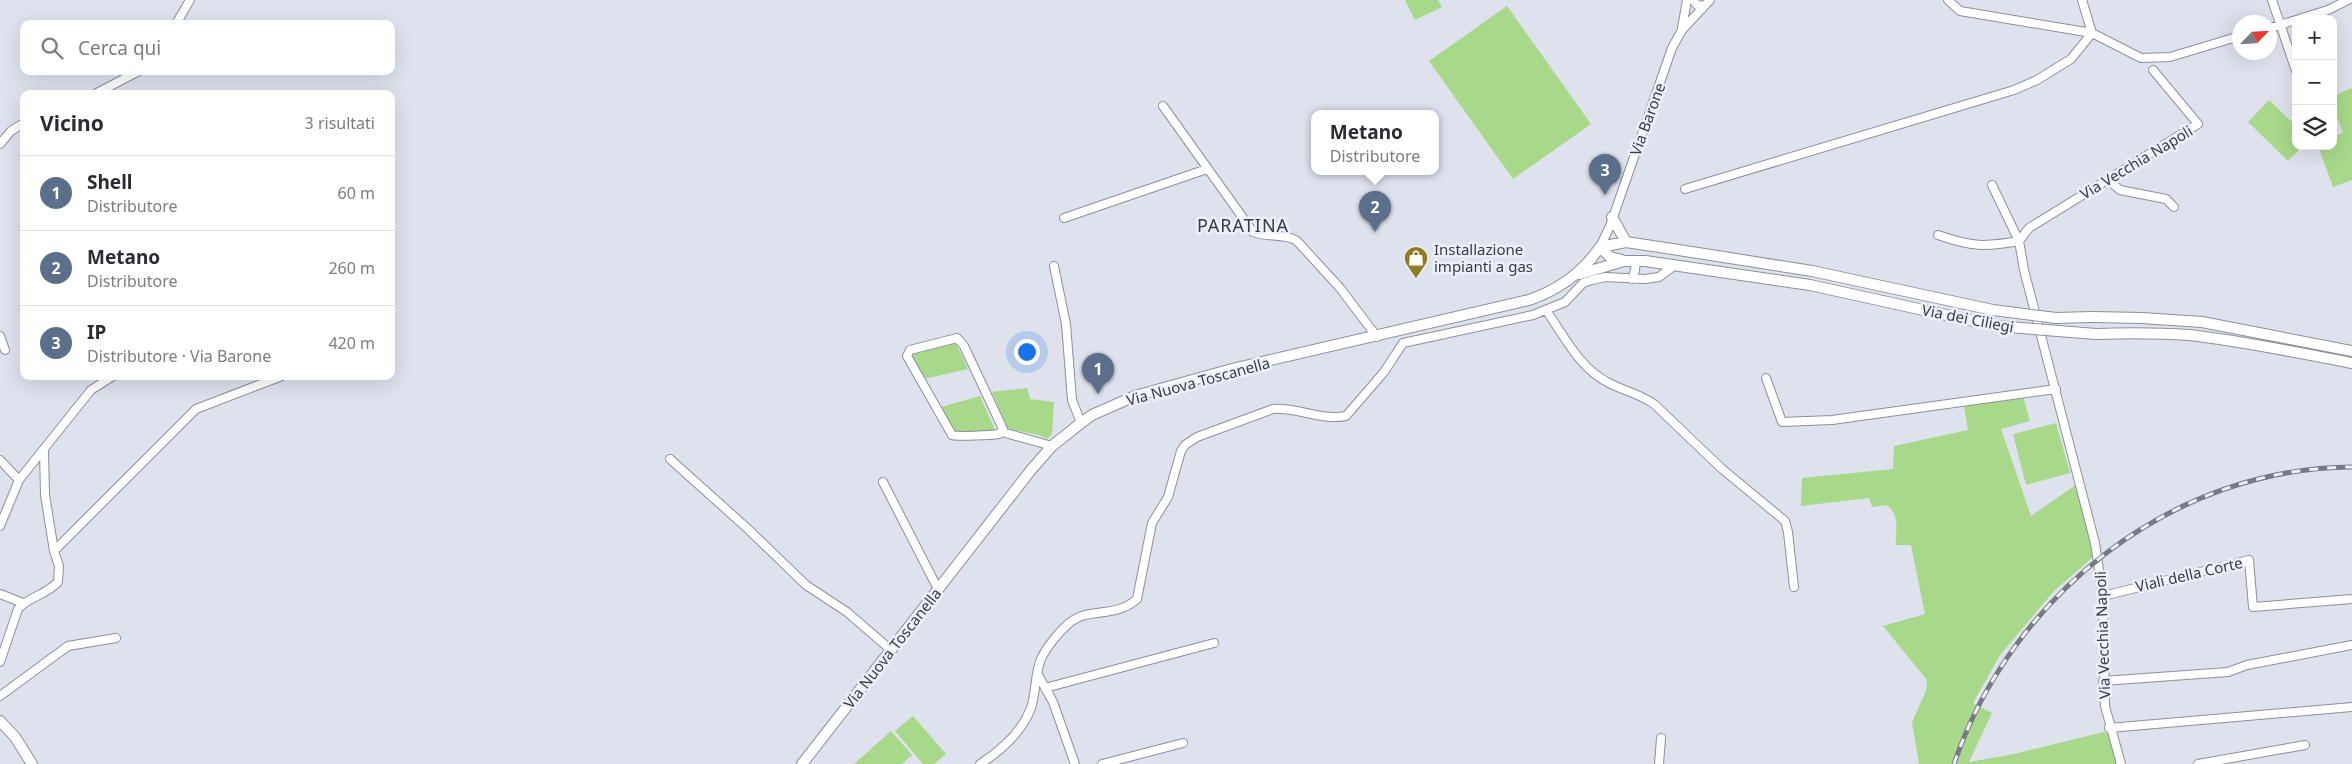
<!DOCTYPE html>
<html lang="it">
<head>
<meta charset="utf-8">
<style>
	:root { --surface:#fff; --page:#f7f7f7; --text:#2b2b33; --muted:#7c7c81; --line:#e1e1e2; --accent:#8f7d23 }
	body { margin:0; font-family:"Noto Sans",sans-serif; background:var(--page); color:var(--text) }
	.controls { position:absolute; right:15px; top:15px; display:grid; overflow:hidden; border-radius:10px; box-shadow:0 5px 20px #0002 }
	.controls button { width:45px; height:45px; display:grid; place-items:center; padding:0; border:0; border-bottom:1px solid var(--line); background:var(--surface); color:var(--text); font:25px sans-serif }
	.compass { position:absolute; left:2232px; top:15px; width:45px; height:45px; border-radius:50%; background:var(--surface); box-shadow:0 5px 20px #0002; rotate:65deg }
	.you { position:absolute; left:1026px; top:351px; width:18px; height:18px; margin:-12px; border:4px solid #fff; border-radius:50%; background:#1a73e8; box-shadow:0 0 0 8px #1a73e833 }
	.badge { display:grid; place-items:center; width:32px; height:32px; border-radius:50%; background:var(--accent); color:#fff; font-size:16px; font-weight:700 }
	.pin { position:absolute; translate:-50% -41px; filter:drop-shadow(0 1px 2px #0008) }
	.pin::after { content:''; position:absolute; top:26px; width:18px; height:15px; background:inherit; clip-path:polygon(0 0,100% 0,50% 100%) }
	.popup { position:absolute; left:1311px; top:110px; width:128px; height:65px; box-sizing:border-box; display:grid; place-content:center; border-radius:10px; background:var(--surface); filter:drop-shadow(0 1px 4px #0005); font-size:16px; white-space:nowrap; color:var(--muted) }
	.popup b { font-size:19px; color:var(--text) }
	.popup::after { content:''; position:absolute; left:50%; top:100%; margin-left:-10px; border:10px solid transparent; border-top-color:var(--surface) }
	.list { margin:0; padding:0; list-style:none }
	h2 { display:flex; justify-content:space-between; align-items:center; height:65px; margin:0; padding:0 20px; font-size:21px }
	h2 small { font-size:16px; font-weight:400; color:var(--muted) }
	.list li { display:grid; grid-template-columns:32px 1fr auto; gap:15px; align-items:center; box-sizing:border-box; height:75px; padding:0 20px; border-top:1px solid var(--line) }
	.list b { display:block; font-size:19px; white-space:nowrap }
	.list p { margin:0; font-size:16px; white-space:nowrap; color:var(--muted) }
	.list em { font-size:16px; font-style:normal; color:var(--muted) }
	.icon { flex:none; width:28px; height:28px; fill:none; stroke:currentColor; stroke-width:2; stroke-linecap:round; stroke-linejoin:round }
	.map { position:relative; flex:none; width:2352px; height:764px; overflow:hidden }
	.search { position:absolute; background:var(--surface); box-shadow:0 5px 20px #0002; left:20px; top:20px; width:375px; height:55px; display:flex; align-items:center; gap:12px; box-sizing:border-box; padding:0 18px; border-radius:10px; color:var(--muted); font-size:19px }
	.panel { position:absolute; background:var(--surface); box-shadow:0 5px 20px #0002; left:20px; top:90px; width:375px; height:290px; border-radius:10px }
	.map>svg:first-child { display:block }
</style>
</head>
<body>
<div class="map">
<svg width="2352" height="764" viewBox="0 0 2352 764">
	<rect width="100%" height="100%" fill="#dee2ed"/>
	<!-- green -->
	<path fill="#a8d98a" d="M1405,0H1438L1442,7L1415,20Z
		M1507,6L1591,124L1513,179L1429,61Z
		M2352,88V180L2333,187L2318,146H2333V137L2343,133L2333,107V96Z
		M2269,100L2296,126V146H2303L2288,161L2248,122Z
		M956,343L968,369L924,379L910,356L911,354Z
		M1027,388L1030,399L1054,402L1052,434L1047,439L1039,435L1008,429L992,392Z
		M980,396L996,432L972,431L956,434L941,407Z
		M2023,397L2030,421L2001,429L2031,516L2077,484L2094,556L2054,591L2000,655L1973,703L1992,713L1969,762L2014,754L2104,732L2107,733L2118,764H1919L1912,722L1926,691L1927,680L1883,626L1925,614L1911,545H1896C1895,529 1901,517 1887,505L1872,507L1869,498L1801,506L1802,478L1893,469L1894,446L1968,430L1964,406Z
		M2056,423L2070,473L2026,485L2013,434Z
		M913,716L946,754L934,764H923L895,731Z
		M891,731L912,755L902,764H854Z"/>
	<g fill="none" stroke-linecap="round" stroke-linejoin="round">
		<!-- street casing -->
		<g stroke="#8c909a" stroke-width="10">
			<path id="street" d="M1693,0L1697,5L1704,6
				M1948,0L1960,11L2092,33L2141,58L2170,57L2240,36
				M2272,0L2296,71
				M2299,19L2328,10L2348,0
				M176,24L190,0
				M1682,28L1687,0
				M2270,28L2296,20
				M95,94L139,71
				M1163,106L1253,232C1267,238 1285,233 1297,241L1340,288L1377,337
				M0,144L11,131L24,123
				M2108,180L2120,190L2166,199L2174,207
				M1992,185L2019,241L2024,270L2095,543L2103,596L2105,706L2121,764
				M1685,189L2014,90L2037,80L2071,59L2092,33L2082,0
				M1064,218L1207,169
				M1938,235C1972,247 1985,247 2019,241L2029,228L2198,124L2153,70
				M1600,247L1610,226L1672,48L1682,30L1710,0
				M1054,266L1066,324L1072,400L1081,423
				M1632,279L1635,270L1636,260
				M1546,310C1564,336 1580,369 1609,383C1624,391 1640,394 1654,404L1721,468L1785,521L1788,532L1794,587
				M0,336L5,350
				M957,338L964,346L1003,429L999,434C992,435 957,437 952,435L907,356L910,350Z
				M1766,378L1782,422L1832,420L2056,389
				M1002,432L1052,446
				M670,459L748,529L806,585L847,612L891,650
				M0,460L19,480L0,526
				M19,480L91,390L113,376
				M883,482L938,589
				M54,551L196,409L282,376
				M0,594L23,603
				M2103,596L2249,560L2253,607L2352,599
				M0,662L18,609C28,597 46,595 58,582L59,566L54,551L45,495L44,451
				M1038,675L1053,702L1075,764
				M2103,681L2228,672L2247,665L2352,645
				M1045,688L1214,643
				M0,696L68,646L116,638
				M2109,728L2352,707
				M980,764C1002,750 1022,732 1031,708C1036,693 1035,672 1041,659C1046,648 1058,633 1067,625C1088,605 1113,620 1137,599L1152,523L1168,497L1181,451L1185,445L1197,437L1273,409C1298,407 1320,421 1346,416L1384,372L1403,343L1533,315L1565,302L1583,283L1592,280L1605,277L1645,279L1659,277L1675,265
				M1102,764L1183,743
				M1659,764L1661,738
				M2198,764L2305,745"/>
		</g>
		<!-- secondary casing -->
		<g stroke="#8c909a" stroke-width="12">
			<path id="secondary" d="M1612,217L1626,242
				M1600,247L1626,242L1698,253L1812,271L1993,310
				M1600,247L1610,257L1622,260
				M1580,274L1624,261H1645L1810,285L1996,326
				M2092,317L2142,318L2202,322L2352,351
				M2096,334C2127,333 2158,333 2189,335C2244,341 2298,353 2352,363
				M0,721L15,737L32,764
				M802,764L1031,470L1052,446L1081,423L1092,415L1135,396L1232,369L1529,300C1558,290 1583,272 1600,247"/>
		</g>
		<!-- street -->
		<use href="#street" stroke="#fff" stroke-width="8"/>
		<!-- secondary -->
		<use href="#secondary" stroke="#fff" stroke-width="10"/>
		<!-- rail casing -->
		<g stroke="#787a81" stroke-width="5">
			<path id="rail" d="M1954,764C2011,596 2171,468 2352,467"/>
		</g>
		<!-- rail -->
		<use href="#rail" stroke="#ebf0fb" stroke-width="3" stroke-dasharray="9" stroke-linecap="butt"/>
		<!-- secondary-bridge casing -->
		<g stroke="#8c909a" stroke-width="12" stroke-linecap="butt">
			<path id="secondary-bridge" d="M1993,310L2056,318L2092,317
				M1996,326L2096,334"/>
		</g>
		<!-- secondary-bridge -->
		<use href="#secondary-bridge" stroke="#fff" stroke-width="10"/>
	</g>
	<!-- icons -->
	<defs>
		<g id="shop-pin" transform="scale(1.25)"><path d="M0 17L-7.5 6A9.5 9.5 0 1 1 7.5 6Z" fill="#8f7d23" stroke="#ebf0fb"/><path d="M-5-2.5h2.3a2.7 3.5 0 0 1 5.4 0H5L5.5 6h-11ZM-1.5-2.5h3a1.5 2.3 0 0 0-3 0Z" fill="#fff"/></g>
	</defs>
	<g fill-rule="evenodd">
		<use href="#shop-pin" x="1416" y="258"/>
	</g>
	<g text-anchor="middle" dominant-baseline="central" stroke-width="5" stroke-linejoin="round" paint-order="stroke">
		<!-- street labels -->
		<g font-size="15" fill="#3a3b3f" stroke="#ebf0fb">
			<text transform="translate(1647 119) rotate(-70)">Via Barone</text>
			<text transform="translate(2136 162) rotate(-31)">Via Vecchia Napoli</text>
			<text transform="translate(1968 318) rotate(11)">Via dei Ciliegi</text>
			<text transform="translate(1198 381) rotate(-15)">Via Nuova Toscanella</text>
			<text transform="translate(2189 574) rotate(-13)">Viali della Corte</text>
			<text transform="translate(2102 635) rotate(-92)">Via Vecchia Napoli</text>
			<text transform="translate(892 648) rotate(-52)">Via Nuova Toscanella</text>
		</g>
		<!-- poi labels -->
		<g font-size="15" fill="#3a3b3f" stroke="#ebf0fb" text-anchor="start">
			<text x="1434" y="249">Installazione<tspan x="1434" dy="17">impianti a gas</tspan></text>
		</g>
		<!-- quarter labels -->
		<g font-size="18" letter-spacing="1" fill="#3a3b3f" stroke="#ebf0fb">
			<text x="1243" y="225">PARATINA</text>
		</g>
	</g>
</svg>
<div class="controls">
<button>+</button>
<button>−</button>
<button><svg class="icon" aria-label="layers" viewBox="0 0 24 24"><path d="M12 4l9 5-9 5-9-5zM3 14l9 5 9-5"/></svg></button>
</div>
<svg class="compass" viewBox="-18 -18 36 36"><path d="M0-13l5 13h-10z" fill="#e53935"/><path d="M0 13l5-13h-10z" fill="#7c7c81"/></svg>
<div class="you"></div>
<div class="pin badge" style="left:1098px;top:394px;background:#5c6f8a">1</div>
<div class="pin badge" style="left:1375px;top:232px;background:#5c6f8a">2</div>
<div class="popup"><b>Metano</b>Distributore</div>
<div class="pin badge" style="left:1605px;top:195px;background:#5c6f8a">3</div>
<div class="search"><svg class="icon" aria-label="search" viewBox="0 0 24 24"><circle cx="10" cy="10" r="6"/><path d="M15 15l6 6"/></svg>Cerca qui</div>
<section class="panel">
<h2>Vicino<small>3 risultati</small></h2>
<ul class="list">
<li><span class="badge" style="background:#5c6f8a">1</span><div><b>Shell</b><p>Distributore</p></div><em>60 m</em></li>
<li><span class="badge" style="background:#5c6f8a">2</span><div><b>Metano</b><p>Distributore</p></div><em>260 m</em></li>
<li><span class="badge" style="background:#5c6f8a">3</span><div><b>IP</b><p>Distributore · Via Barone</p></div><em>420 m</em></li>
</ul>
</section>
</div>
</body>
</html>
